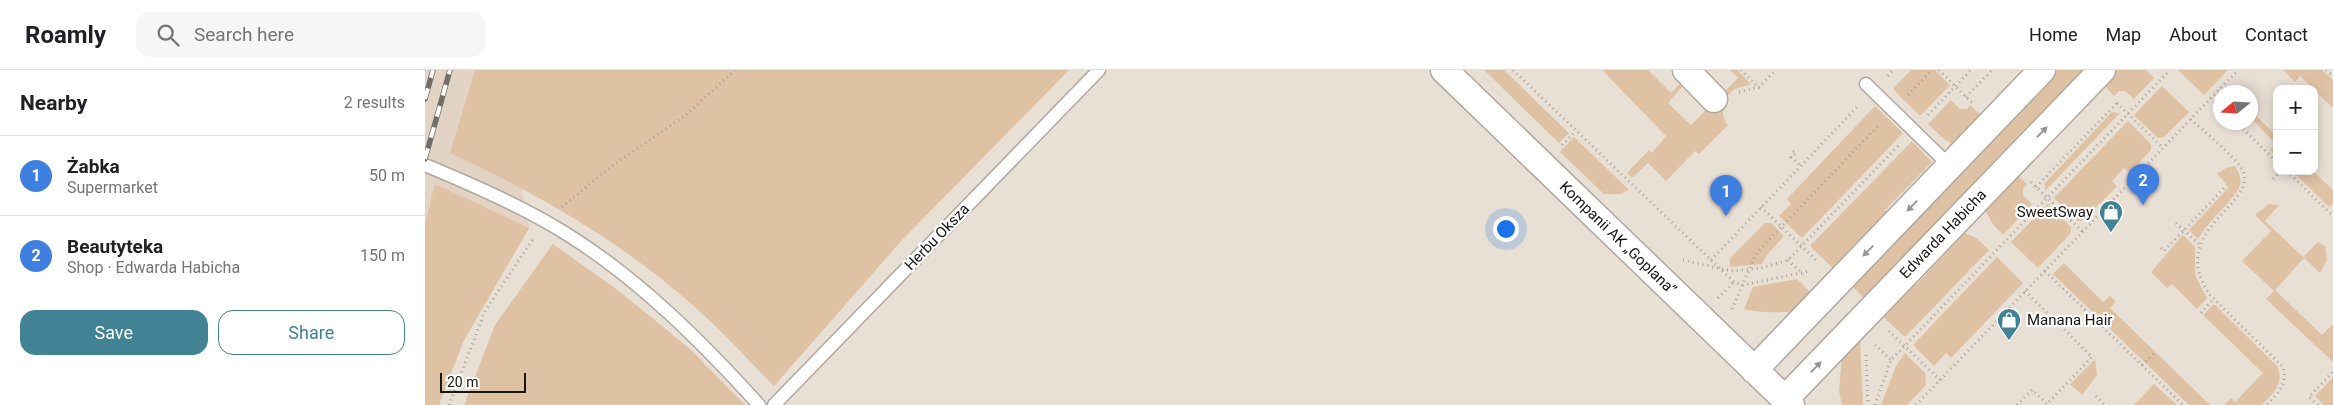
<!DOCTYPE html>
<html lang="en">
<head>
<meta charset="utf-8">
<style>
	:root { --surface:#fff; --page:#f6f6f6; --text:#202124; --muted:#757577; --line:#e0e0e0; --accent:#428295 }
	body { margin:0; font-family:Roboto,sans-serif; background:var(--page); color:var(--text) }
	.controls { position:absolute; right:15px; top:15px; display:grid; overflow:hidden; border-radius:10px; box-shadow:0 2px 12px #0003 }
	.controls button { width:45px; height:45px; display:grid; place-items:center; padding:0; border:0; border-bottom:1px solid var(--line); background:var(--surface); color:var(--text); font:25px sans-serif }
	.compass { position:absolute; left:1788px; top:15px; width:45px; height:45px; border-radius:50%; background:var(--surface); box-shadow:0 2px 12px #0003; rotate:252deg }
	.scale { position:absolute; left:15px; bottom:12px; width:86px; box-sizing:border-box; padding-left:5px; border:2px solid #191612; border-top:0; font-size:14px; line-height:18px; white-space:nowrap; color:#191612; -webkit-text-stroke:4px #fff; paint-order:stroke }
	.you { position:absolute; left:1080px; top:158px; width:18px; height:18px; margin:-12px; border:4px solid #fff; border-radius:50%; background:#1a73e8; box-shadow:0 0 0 8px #1a73e833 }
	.badge { display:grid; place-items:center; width:32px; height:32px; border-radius:50%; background:var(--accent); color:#fff; font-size:16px; font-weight:700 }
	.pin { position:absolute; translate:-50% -41px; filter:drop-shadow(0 1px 2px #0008) }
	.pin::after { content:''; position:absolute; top:26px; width:18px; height:15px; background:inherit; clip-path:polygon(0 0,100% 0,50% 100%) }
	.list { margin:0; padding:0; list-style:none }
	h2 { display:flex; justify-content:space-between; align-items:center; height:65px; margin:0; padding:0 20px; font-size:21px }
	h2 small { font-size:16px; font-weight:400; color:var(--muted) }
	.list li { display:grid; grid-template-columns:32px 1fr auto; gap:15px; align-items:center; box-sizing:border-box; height:80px; padding:0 20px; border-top:1px solid var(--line) }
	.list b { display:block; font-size:19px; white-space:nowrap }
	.list p { margin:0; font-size:16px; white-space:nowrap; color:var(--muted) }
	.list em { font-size:16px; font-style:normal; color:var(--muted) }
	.actions { display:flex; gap:10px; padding:15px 20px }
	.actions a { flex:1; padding:11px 0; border:1px solid var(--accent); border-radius:15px; text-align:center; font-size:18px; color:var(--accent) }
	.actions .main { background:var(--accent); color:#fff }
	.icon { flex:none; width:28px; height:28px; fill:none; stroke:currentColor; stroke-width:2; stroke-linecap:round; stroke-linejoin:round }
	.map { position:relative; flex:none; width:1908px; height:335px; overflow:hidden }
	header { display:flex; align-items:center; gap:30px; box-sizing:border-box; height:70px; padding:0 25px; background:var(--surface); border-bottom:1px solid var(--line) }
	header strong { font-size:24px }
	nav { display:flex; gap:28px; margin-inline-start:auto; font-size:18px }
	.search { width:350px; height:45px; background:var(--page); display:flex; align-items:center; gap:12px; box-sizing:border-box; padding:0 18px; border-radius:15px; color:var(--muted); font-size:19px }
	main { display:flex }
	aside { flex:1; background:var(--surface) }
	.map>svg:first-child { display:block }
</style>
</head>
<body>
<header>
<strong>Roamly</strong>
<div class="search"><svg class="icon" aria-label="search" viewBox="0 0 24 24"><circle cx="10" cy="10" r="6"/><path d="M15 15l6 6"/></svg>Search here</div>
<nav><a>Home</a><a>Map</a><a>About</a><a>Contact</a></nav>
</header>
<main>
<aside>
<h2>Nearby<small>2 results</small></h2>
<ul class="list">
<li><span class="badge" style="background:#3f7fe0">1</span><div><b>Żabka</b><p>Supermarket</p></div><em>50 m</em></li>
<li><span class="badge" style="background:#3f7fe0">2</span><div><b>Beautyteka</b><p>Shop · Edwarda Habicha</p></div><em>150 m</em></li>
</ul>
<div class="actions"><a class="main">Save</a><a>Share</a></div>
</aside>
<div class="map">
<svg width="1908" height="335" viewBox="0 0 1908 335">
	<rect width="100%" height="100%" fill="#e8dfd5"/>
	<!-- built -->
	<path fill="#e2d3c4" d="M0,0H130L96,116L104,158L38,272L14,335H0Z"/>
	<!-- green -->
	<path fill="#dfc2a3" d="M50,0H644L478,169L349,316C319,286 290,253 257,226C187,166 108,122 25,83Z
		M1059,0H1079L1144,63L1134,73Z
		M1179,0H1223L1246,23L1255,14L1257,17L1243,33L1266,55L1313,8L1305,0H1312L1326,14C1322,16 1315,17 1310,19C1298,27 1293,43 1303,55L1274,84L1270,81L1241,111L1223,93L1207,108L1202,103L1224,80L1227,83L1241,66L1178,1Z
		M1486,0H1510L1525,15L1495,46L1468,19Z
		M1633,0H1660L1440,229L1426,215Z
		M1690,0H1721L1729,8L1709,29L1700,21H1694L1689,26L1677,13Z
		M1753,0H1803L1779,25Z
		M1858,0H1897L1908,10V38L1875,6L1870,12Z
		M1737,16L1764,42L1739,67L1733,68L1709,45Z
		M1526,30L1535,39H1542L1545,35L1557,46L1530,75L1520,70L1503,54Z
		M1450,36L1478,63L1377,168L1354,146L1366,134L1362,129Z
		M1826,41L1852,66V87L1845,80L1851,74L1826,48Z
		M1687,42L1695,43L1620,121V113Z
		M1703,51L1726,74V80L1705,103L1699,98L1687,111L1692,116L1659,150L1653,151L1629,128Z
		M1149,67L1203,119V120L1196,124H1179L1135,82Z
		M1487,71L1507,92L1460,140L1464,144L1414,204L1385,176Z
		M1810,96C1813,101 1817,108 1815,115C1812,127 1782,152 1773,169L1764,160L1804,117L1792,104L1801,98Z
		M1867,101H1888L1908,120V133L1904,137Z
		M1590,103L1602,114L1598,119V125L1607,134L1578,165L1567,153L1558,136Z
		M10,114L104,158L38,272L14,335H0V154Z
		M1623,134L1646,157V163L1613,198L1586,172Z
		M1844,134L1854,135L1840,151L1878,187L1893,172L1900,176L1902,190L1895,203L1879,188L1850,220L1897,265L1908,254V292L1841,229L1849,221L1817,191L1846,161L1830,145Z
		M1340,153H1346L1359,166L1342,185L1337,194L1305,197V188Z
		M1540,163L1551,168L1564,180L1480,267L1452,241L1487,210L1492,214Z
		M1758,165L1770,177V205L1782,228L1772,239L1747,214L1742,218L1726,202Z
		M128,174L194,221L265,279L320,335H39L70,255Z
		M1572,187L1598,213L1526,288L1521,283L1509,296L1488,275Z
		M1639,193L1678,232L1685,226L1691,232L1685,238L1785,335H1764L1628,204Z
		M1372,209L1391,228C1385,231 1378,237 1371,240C1361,244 1329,242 1319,239L1328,217Z
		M1789,234L1852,296C1860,314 1849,322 1837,335H1799L1806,328L1810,332L1838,303L1778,245Z
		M1435,270L1438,335H1417L1414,321L1417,286Z
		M1480,283L1500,303L1501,315L1482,335H1456L1471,296Z
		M1670,289L1672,305L1657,325L1645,314Z
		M1908,307V335H1899L1890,326Z
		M1729,314L1752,335H1709Z"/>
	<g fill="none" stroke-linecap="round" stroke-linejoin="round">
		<!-- lane casing -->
		<g stroke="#b1a89f" stroke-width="15">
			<path id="lane" d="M1441,14L1525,96
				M0,95C48,115 96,136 140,163C213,208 277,272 334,335
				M349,335L674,0"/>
		</g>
		<!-- street casing -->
		<g stroke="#b1a89f" stroke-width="29">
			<path id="street" d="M1019,0L1366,335
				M1261,0L1289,29
				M1329,300L1617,0
				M1360,329L1677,0"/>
		</g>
		<!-- path -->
		<path stroke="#a9a199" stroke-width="3" stroke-dasharray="1 4" stroke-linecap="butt" d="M1088,0L1309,212L1318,215L1385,201
			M1316,0L1336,20
			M1514,0L1547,33
			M1901,0L1908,6
			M1463,6L1468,0
			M1314,22L1334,17L1351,0
			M1483,25L1507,0
			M1541,27L1567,0
			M1785,28L1796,38
			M1692,33L1738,78
			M1503,45L1546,0
			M1766,49C1778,61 1811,87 1818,101C1833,135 1740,160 1785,225L1858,297C1863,314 1853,323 1842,335
			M1811,52L1852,92
			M1137,75L1151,61
			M1368,81L1371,83L1366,87L1376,96
			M1862,101L1908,146
			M1848,109L1856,101
			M1606,112L1658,162
			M1611,117L1692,33
			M137,137L183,99L262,44L310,0
			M1336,137L1393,192
			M1751,153L1775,175
			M1736,178L1739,181L1802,115
			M1258,190L1306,201L1336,198L1363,190L1475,74
			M1286,190L1434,35
			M1363,190L1378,204
			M1620,201L1758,335
			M1600,221L1667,287L1621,335
			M1293,228L1309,212
			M1307,239L1330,186L1337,177L1454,55
			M1776,243L1788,229
			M1464,261L1515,310
			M1450,275L1466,290
			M1441,285L1443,335
			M1717,295L1730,282
			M1671,326L1680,335
			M24,335L60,241L108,169
			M1450,335L1466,290L1745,0
			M1491,335L1813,0
			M1592,335L1607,320L1622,334
			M1893,335L1884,327L1908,302"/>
		<!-- lane -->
		<use href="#lane" stroke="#fff" stroke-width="12"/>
		<!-- street -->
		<use href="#street" stroke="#fff" stroke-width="26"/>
		<!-- rail casing -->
		<g stroke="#736e67" stroke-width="5.5">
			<path id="rail" d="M0,29L8,0
				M0,89L25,0"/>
		</g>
		<!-- rail -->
		<use href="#rail" stroke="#fff" stroke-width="4" stroke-dasharray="11" stroke-linecap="butt"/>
	</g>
	<!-- one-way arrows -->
	<defs><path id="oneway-solid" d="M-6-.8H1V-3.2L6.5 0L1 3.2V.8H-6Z" transform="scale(1.25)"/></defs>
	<g fill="#989694">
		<use href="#oneway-solid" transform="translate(1617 62) rotate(-46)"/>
		<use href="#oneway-solid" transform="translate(1487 136) rotate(134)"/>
		<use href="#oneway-solid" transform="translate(1443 181) rotate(134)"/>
		<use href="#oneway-solid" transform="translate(1391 297) rotate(-46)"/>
	</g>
	<!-- icons -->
	<defs>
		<g id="shop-pin" transform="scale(1.25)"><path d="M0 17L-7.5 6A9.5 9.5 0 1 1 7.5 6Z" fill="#428295" stroke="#fff"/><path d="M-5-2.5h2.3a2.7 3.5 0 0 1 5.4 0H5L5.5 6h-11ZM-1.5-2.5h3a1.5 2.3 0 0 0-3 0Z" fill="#fff"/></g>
	</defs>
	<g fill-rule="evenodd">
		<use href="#shop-pin" x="1686" y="142"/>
		<use href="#shop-pin" x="1584" y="250"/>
	</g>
	<g text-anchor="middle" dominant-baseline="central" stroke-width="4.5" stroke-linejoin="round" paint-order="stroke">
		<!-- poi labels -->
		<g font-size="15" fill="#191612" stroke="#fff" text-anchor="end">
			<text x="1668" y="142">SweetSway</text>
			<text x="1602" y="250" text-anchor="start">Manana Hair</text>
		</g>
		<!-- street labels -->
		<g font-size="15" fill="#191612" stroke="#fff">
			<text transform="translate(1518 164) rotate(-46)">Edwarda Habicha</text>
			<text transform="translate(512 167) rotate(-46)">Herbu Oksza</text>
			<text transform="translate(1193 168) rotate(44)">Kompanii AK „Goplana”</text>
		</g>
	</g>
</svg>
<div class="controls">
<button>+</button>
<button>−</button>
</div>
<svg class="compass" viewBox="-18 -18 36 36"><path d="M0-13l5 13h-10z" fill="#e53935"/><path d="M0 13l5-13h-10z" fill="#757577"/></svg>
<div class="scale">20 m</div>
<div class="you"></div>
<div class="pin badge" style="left:1301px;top:146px;background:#3f7fe0">1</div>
<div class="pin badge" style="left:1718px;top:135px;background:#3f7fe0">2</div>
</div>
</main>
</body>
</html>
